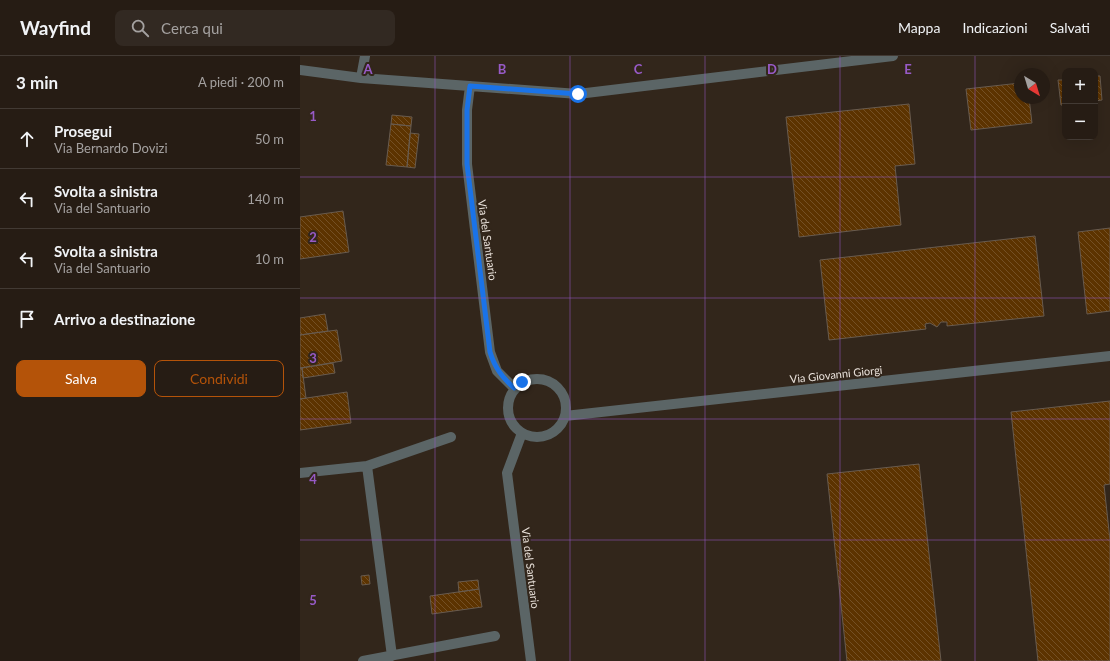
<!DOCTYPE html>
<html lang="it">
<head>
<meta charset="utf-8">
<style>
	:root { --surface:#261c14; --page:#322922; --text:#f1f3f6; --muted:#a4a1a0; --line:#423a34; --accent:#b45309 }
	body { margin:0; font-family:Lato,sans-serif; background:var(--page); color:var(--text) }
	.controls { position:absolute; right:12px; top:12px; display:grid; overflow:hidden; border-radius:8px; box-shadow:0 4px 16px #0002 }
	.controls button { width:36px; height:36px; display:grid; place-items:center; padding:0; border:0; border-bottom:1px solid var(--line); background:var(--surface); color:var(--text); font:20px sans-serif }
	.compass { position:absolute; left:714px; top:12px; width:36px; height:36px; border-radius:50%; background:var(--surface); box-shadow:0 4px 16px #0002; rotate:142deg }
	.stop { position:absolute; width:12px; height:12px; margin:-9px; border:3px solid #1a73e8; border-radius:50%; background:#fff }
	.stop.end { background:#1a73e8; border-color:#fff; box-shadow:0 1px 4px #0008 }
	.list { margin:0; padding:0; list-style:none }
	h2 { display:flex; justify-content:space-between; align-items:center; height:52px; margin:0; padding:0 16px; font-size:17px }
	h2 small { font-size:13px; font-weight:400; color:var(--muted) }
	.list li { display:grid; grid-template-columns:26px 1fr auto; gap:12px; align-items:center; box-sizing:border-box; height:60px; padding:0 16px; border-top:1px solid var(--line) }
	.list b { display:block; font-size:15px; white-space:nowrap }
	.list p { margin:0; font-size:13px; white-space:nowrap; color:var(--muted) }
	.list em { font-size:13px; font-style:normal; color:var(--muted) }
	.actions { display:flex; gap:8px; padding:12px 16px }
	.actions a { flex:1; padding:9px 0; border:1px solid var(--accent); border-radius:8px; text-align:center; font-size:14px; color:var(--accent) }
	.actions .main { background:var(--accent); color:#fff }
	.icon { flex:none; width:22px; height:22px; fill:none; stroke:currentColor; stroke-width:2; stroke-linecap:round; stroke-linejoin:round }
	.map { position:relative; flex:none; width:810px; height:605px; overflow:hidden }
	header { display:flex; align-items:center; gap:24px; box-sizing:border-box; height:56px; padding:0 20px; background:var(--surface); border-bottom:1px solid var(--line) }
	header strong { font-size:19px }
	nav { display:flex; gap:22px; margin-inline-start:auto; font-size:14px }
	.search { width:280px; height:36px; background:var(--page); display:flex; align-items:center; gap:10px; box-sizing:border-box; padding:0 14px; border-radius:8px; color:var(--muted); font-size:15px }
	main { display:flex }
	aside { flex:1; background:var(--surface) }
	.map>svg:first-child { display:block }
</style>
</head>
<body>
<header>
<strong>Wayfind</strong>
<div class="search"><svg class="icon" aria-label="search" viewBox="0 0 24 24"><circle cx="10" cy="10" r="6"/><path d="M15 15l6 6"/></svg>Cerca qui</div>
<nav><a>Mappa</a><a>Indicazioni</a><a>Salvati</a></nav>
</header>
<main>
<aside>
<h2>3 min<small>A piedi · 200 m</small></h2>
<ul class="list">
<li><svg class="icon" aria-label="ahead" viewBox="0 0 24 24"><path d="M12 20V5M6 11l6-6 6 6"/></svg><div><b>Prosegui</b><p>Via Bernardo Dovizi</p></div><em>50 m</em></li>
<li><svg class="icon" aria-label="left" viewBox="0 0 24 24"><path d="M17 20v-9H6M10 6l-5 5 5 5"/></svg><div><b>Svolta a sinistra</b><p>Via del Santuario</p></div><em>140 m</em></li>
<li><svg class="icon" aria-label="left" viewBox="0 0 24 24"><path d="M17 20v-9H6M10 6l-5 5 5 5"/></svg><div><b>Svolta a sinistra</b><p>Via del Santuario</p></div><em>10 m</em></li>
<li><svg class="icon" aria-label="arrive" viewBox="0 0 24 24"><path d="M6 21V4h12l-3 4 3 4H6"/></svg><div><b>Arrivo a destinazione</b></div></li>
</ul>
<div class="actions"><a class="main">Salva</a><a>Condividi</a></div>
</aside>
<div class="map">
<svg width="810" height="605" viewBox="0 0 810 605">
	<defs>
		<pattern id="building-back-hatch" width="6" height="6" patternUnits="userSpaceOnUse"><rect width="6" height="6" fill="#5c3300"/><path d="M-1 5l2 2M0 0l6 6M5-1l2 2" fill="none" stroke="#745025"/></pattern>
	</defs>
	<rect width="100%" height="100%" fill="#32261b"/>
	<!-- building -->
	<path fill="url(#building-back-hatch)" stroke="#685b4f" d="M795,20H800L802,44L795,45Z
		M758,24H765V49H761Z
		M720,27V42H729L732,67L671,74L666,33Z
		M609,48L615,108L595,110L601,169L499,181L486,61Z
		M92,59L112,61L111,70L91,68Z
		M91,68L111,70L107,111L86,109Z
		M110,77L119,78L115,112L107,111Z
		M43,155L49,196L0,203V161Z
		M810,172V255L787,258L778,176Z
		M735,180L744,260L647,270V266H641L637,271L630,267L625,268L626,273L529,284L520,204Z
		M25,258L28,275L0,279V262Z
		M37,274L42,305L0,312V279Z
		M33,307L35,317L3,322L2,312Z
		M0,312H2L6,342L0,343Z
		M47,336L51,367L0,374V343Z
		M810,345V428L804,429L810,484V605H738L711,356Z
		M619,408L641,605H547L527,418Z
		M69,519L70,528L62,529L61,520Z
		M178,524L179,533L159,536L158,526Z
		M179,533L182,551L132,558L130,540Z"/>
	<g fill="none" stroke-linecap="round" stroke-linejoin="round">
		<!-- minor -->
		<path stroke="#5b6566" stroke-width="10" d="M0,14L61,22L278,38L593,0
			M61,22L65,0
			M170,30L167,54V108L190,296L197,315L214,332
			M208 352a29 29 0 1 1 58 0a29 29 0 1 1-58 0Z
			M265,360L810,300
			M222,377L207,417L231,605
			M67,410L92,600
			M0,417L67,410L151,381
			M63,605L195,580"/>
	</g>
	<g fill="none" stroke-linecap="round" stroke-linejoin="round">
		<!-- route -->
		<path stroke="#1a73e8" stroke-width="5" d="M222,326L214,332C202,321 195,312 190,296L167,108V54L170,30L278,38"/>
	</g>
	<!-- grid -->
	<path fill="none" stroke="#975ac6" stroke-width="1" stroke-opacity="0.55" d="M135,0V605M270,0V605M405,0V605M540,0V605M675,0V605M0,121H810M0,242H810M0,363H810M0,484H810"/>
	<g text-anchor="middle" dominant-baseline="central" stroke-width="4" stroke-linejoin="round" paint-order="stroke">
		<!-- street labels -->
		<g font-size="11" fill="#eae2db" stroke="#32261b">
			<text transform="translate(188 184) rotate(82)">Via del Santuario</text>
			<text transform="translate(536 318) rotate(-6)">Via Giovanni Giorgi</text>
			<text transform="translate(231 512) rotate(83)">Via del Santuario</text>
		</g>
	</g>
	<g font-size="13" text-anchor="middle" font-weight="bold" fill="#975ac6" stroke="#32261b" stroke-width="4" stroke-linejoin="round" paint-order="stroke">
		<text x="68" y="18">A</text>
		<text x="202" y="18">B</text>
		<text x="338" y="18">C</text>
		<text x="472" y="18">D</text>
		<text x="608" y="18">E</text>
		<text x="13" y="65">1</text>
		<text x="13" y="186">2</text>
		<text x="13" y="307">3</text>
		<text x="13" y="428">4</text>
		<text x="13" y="549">5</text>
	</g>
</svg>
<div class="controls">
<button>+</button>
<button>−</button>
</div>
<svg class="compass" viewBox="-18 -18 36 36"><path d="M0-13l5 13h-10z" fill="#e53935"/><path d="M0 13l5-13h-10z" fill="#a4a1a0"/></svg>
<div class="stop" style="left:278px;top:38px"></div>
<div class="stop end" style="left:222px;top:326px"></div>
</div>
</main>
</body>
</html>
